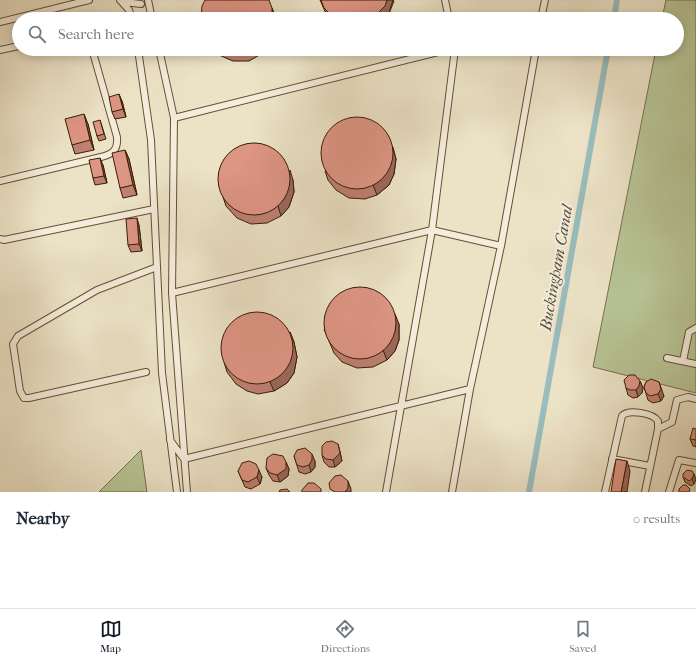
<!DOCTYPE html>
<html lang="en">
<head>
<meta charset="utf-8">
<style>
	:root { --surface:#fff; --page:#f6f6f7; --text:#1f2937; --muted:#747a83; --line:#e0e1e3; --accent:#111827 }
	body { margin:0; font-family:"IM FELL French Canon",serif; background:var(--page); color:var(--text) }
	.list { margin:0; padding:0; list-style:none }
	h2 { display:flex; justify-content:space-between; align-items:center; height:52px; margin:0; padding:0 16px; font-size:17px }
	h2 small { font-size:13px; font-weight:400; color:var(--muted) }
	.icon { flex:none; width:22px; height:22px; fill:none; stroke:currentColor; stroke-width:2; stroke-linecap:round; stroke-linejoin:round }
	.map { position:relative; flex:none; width:696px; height:492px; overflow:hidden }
	.search { position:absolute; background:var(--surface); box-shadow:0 2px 10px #0003; left:12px; right:12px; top:12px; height:44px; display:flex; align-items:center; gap:10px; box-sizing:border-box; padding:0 14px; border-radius:22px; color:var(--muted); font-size:15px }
	.sheet { height:116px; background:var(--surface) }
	nav { display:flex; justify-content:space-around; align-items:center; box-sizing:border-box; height:56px; border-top:1px solid var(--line); background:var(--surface); font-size:11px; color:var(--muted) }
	nav a { display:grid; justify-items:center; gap:2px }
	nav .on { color:var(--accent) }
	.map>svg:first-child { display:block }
</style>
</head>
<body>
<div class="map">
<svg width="696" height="492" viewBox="0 0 696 492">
	<rect width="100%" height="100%" fill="#ece3c7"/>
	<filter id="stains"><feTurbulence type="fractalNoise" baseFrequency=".005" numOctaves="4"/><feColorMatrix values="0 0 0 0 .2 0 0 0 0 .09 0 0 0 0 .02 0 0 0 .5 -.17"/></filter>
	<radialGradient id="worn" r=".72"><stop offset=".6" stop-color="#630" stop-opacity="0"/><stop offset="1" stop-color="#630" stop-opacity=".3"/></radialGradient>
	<!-- green -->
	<path fill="#b8c496" stroke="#78704c" d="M666,0H696V393L593,367L656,49H677V19H662Z
		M141,450L147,492H99Z"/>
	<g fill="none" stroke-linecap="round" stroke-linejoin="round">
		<!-- canal -->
		<path stroke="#9abdbd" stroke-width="6" d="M614,19L617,0
			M529,492L608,49"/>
		<!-- minor casing -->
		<g stroke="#664e32" stroke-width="8">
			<path id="minor" d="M120,0L129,10L132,19
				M148,0L152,19
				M445,0L449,19
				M124,2L141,4
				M541,19L545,0
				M0,22L89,0
				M138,49L151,140L162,373L177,492
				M159,49L174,118L172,293L187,492
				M0,50L19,46
				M174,118L450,49
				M0,181L101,157C113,154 118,150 117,137L92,49
				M0,239L4,240L154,209
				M172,293L432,230L501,246
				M667,358L696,364
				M683,361L689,332L696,328
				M146,372L29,398H24L20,391L13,344L18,336L97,290L157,267
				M170,440L184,459L470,389L501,246L536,49
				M612,459L650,466
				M386,492L432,230L455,49
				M452,492L470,389
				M605,492L622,416C628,409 653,413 658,421V429
				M645,492L658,429L672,422L677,400L688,397L696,399
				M669,492L679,460L696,463"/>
		</g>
		<!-- minor -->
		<use href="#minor" stroke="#f3eddb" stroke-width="6"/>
	</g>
	<!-- wall -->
	<path fill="#be8072" stroke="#391d01" d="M320,0H393L394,1L388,16L385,19H329L328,18Z
		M213,49H267L263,53L249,61H233L219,55Z
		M122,101L126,117L115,119L112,112Z
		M100,120L106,139L99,141L97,136Z
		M88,124L94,150L75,154L72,145Z
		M393,147L396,159L394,174L389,185L377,195L365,199L349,198L336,190L328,180L325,171Z
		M125,150L129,159L137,195L123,198L120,188Z
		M103,165L107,183L95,185L93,178Z
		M293,180L294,192L289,207L281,216L267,223L251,224L237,218L226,206L219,185Z
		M139,225L142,251L131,252L128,245Z
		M399,324V340L395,351L387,360L373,367L357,368L342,362L334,353L324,329Z
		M290,332L294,342L297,357L294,373L287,383L274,391L258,394L247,391L236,384L227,372L224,362Z
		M640,381L643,388L642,393L638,397L633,398L628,395L626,388Z
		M646,382L664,396L661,401L653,403L648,400L644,387Z
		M696,429V447L693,446L690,439Z
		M338,444L340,452L342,461L335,467H329L324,462L322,455Z
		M294,456L315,461V467L311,472L305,474L299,472Z
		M286,462L289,469L288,476L280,482L273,481L269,475L266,468Z
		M238,471L262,477L260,484L251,489L245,487Z
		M683,477L696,479L694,484L691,486L685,482Z"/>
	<!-- shaded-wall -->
	<path fill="#9b685c" stroke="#391d01" d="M387,0H393L388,16L385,19H374V17Z
		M272,8L276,17V19H272Z
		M262,49H267L263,53Z
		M119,94L122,101L126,117L123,109Z
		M84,114L88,124L94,150L90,140Z
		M389,137L396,159L394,174L389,185L377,195L373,185Z
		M125,150L129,159L137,195L133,185Z
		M100,158L103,165L107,183L104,176Z
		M290,170L293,180L294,192L289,207L281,216L278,206Z
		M137,218L139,225L142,251L139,244Z
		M395,314L399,324V340L395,351L387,360L383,350Z
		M290,332L294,342L297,357L294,373L287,383L274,391L270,382Z
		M640,381L643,388L642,393L638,397L636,390Z
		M659,382L664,396L661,401L658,394Z
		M338,444L340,452L342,461L335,467L333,460Z
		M312,454L315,461V467L311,472L309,465Z
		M627,461L630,471L627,492H621Z
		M286,462L289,469L288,476L280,482L277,475Z
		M259,470L262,477L260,484L257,477Z
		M694,474L696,479L694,484L692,479Z
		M348,481L351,489V492H345Z"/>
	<!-- building -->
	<path fill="#dd9584" stroke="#391d01" d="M205,0H269L272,8V19H201L202,6Z
		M321,0H387L385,6L374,17L370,19H337L333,17L324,8Z
		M224,49H250L246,51H230Z
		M119,94L123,109L112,112L109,97Z
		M84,114L90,140L72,145L65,119Z
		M321 153a36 36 0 1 1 72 0a36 36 0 1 1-72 0Z
		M100,120L104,134L97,136L93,122Z
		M218 179a36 36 0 1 1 72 0a36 36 0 1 1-72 0Z
		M125,150L133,185L120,188L112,153Z
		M100,158L104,176L93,178L89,160Z
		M137,218L139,244L128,245L126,219Z
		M324 323a36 36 0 1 1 72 0a36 36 0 1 1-72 0Z
		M221 348a36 36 0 1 1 72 0a36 36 0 1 1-72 0Z
		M629,375H635L640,381L639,386L636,390H630L626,388L624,380Z
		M651,379L659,382L661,389L658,394L650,396L646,393L644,387L646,382Z
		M693,428L696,429V440L690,439Z
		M332,441L338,444L340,453L333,460L326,459L322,455V446L326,442Z
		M305,448L312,454V460L309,465L303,467L297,465L294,456L297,450Z
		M273,454L283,456L286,462V469L277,475L270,473L266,468L267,458Z
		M616,459L627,461L621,492H611Z
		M249,461L256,464L259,470L257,477L248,482L242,480L238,471L242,463Z
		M687,470L692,471L694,474L692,479L689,481L683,477V474Z
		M341,475L348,481V488L345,492H335L330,489L329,483L335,476Z
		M308,483H314L321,489V492H302V490Z
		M683,485H686L690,489L689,492H679V489Z
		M287,489L290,492H279L280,490Z"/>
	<g text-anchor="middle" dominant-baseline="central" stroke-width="4" stroke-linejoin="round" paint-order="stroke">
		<!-- water labels -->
		<g font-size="16" font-style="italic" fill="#564d39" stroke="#f3eddb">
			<text transform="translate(556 268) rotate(-80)">Buckingham Canal</text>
		</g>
	</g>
	<rect width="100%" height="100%" filter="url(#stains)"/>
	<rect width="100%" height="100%" fill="url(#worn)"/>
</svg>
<div class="search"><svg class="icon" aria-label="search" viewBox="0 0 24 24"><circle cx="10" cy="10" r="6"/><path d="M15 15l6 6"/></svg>Search here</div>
</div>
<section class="sheet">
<h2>Nearby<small>0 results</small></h2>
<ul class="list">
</ul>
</section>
<nav>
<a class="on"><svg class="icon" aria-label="map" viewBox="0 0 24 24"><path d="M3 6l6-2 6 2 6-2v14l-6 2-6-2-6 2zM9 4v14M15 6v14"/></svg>Map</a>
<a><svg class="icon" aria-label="directions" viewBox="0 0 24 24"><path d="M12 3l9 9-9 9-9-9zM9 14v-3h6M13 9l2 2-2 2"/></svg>Directions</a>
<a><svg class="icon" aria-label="saved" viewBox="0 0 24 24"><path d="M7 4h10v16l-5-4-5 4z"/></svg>Saved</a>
</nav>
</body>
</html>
